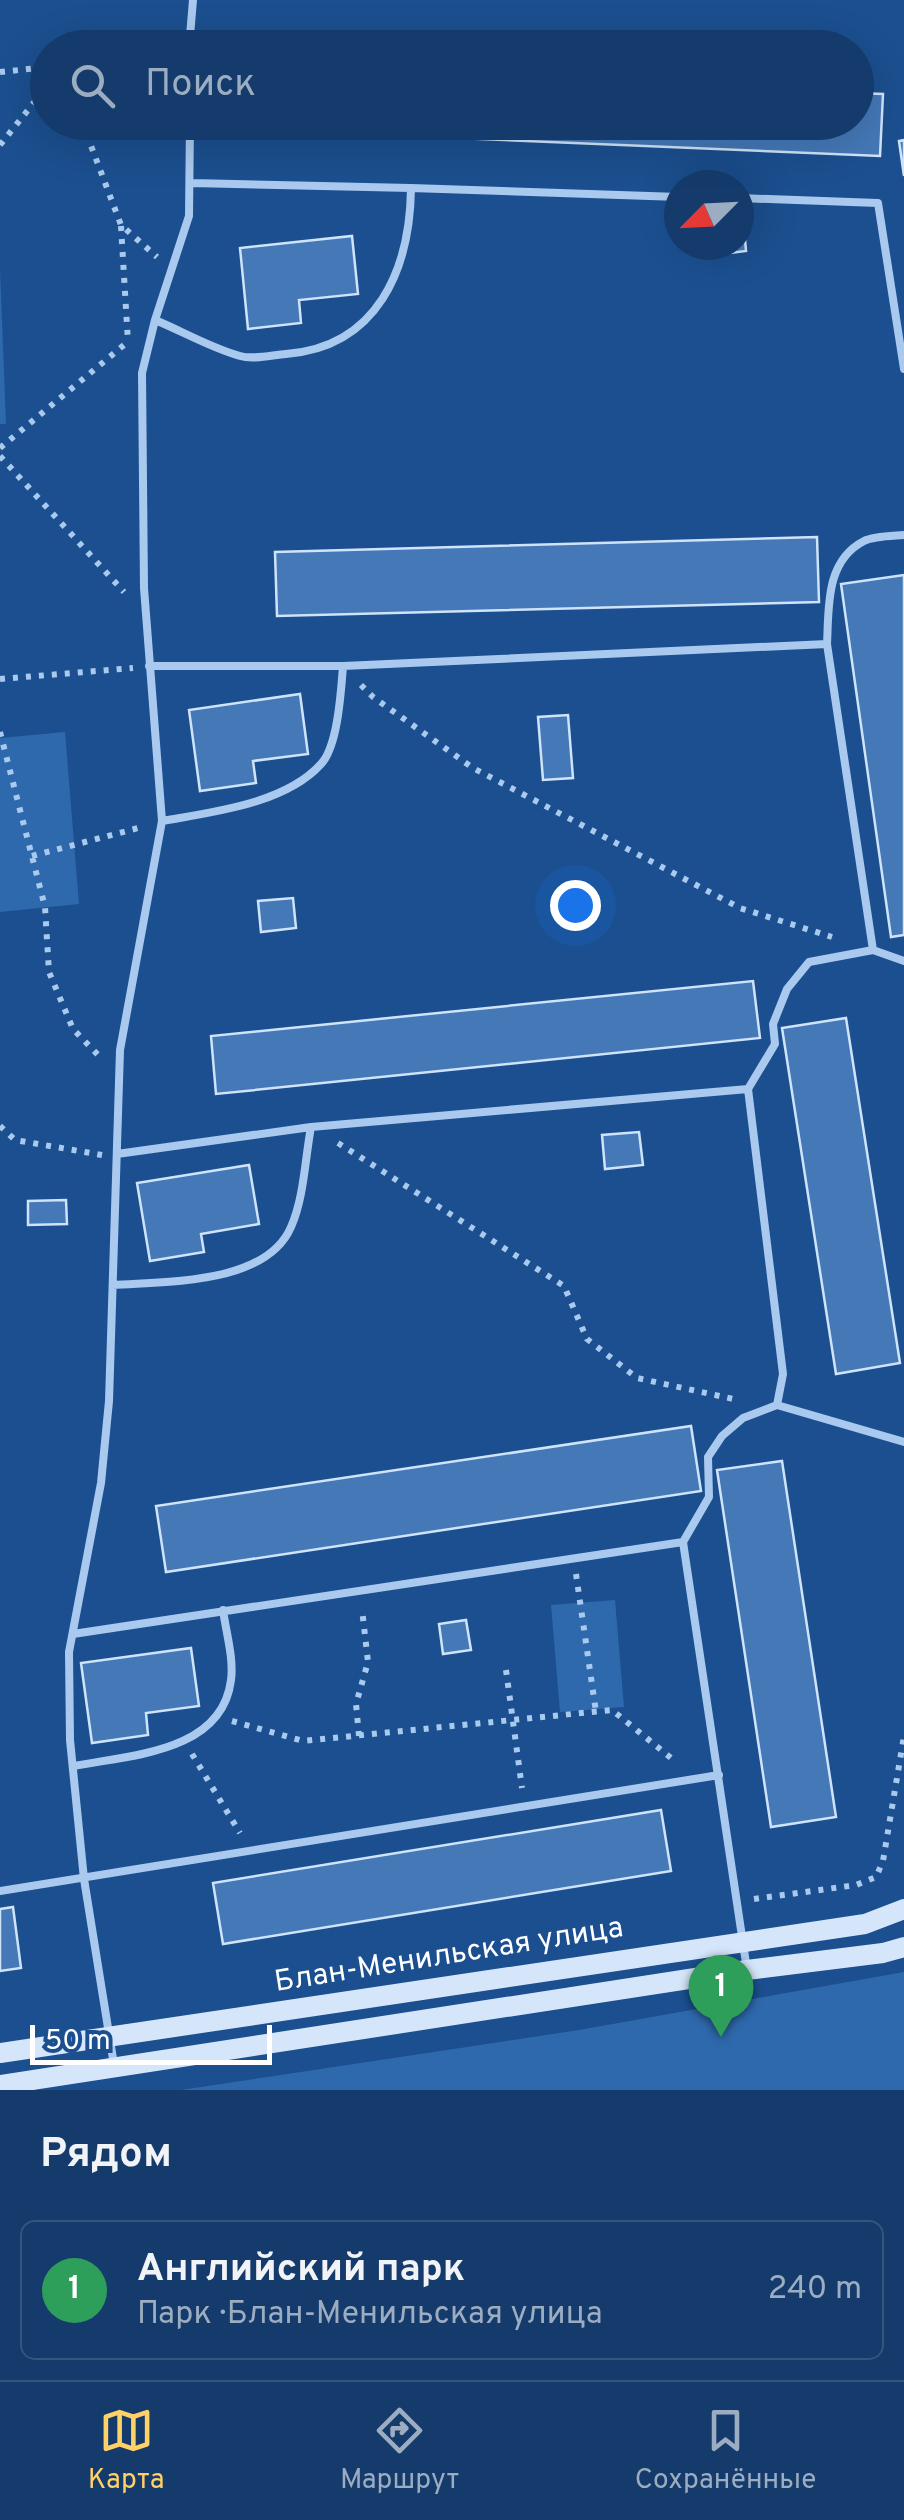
<!DOCTYPE html>
<html lang="ru">
<head>
<meta charset="utf-8">
<style>
	:root { --surface:#143b6b; --page:#214673; --text:#f1f3f6; --muted:#9dadc1; --line:#33557e; --accent:#ffd166 }
	body { margin:0; font-family:Overpass,sans-serif; background:var(--page); color:var(--text) }
	.compass { position:absolute; left:664px; top:170px; width:90px; height:90px; border-radius:50%; background:var(--surface); box-shadow:0 10px 40px #0002; rotate:246deg }
	.scale { position:absolute; left:30px; bottom:25px; width:242px; box-sizing:border-box; padding-left:10px; border:5px solid #fff; border-top:0; font-size:28px; line-height:35px; white-space:nowrap; color:#fff; -webkit-text-stroke:8px #1b4f8f; paint-order:stroke }
	.you { position:absolute; left:575px; top:905px; width:35px; height:35px; margin:-25px; border:8px solid #fff; border-radius:50%; background:#1a73e8; box-shadow:0 0 0 15px #1a73e833 }
	.badge { display:grid; place-items:center; width:65px; height:65px; border-radius:50%; background:var(--accent); color:#fff; font-size:32px; font-weight:700 }
	.pin { position:absolute; translate:-50% -82px; filter:drop-shadow(0 2px 5px #0008) }
	.pin::after { content:''; position:absolute; top:52px; width:35px; height:30px; background:inherit; clip-path:polygon(0 0,100% 0,50% 100%) }
	.list { margin:0; padding:0; list-style:none }
	h2 { display:flex; justify-content:space-between; align-items:center; height:130px; margin:0; padding:0 40px; font-size:42px }
	h2 small { font-size:32px; font-weight:400; color:var(--muted) }
	.list li { display:grid; grid-template-columns:65px 1fr auto; gap:30px; align-items:center; box-sizing:border-box; height:140px; margin:0 20px 20px; padding:0 20px; border:2px solid var(--line); border-radius:15px }
	.list b { display:block; font-size:38px; white-space:nowrap }
	.list p { margin:0; font-size:32px; white-space:nowrap; color:var(--muted) }
	.list em { font-size:32px; font-style:normal; color:var(--muted) }
	.icon { flex:none; width:55px; height:55px; fill:none; stroke:currentColor; stroke-width:2; stroke-linecap:round; stroke-linejoin:round }
	.map { position:relative; flex:none; width:904px; height:2090px; overflow:hidden }
	.search { position:absolute; background:var(--surface); box-shadow:0 10px 40px #0002; left:30px; right:30px; top:30px; height:110px; display:flex; align-items:center; gap:25px; box-sizing:border-box; padding:0 35px; border-radius:55px; color:var(--muted); font-size:38px }
	.sheet { height:290px; background:var(--surface) }
	nav { display:flex; justify-content:space-around; align-items:center; box-sizing:border-box; height:140px; border-top:2px solid var(--line); background:var(--surface); font-size:28px; color:var(--muted) }
	nav a { display:grid; justify-items:center; gap:5px }
	nav .on { color:var(--accent) }
	.map>svg:first-child { display:block }
</style>
</head>
<body>
<div class="map">
<svg width="904" height="2090" viewBox="0 0 904 2090">
	<rect width="100%" height="100%" fill="#1b4f8f"/>
	<!-- green -->
	<path fill="#2e69ad" d="M0,269L6,424H0Z
		M65,732L79,904L0,912V738Z
		M615,1600L624,1707L560,1712L551,1605Z
		M904,1972V2090H181L579,2030Z"/>
	<!-- building -->
	<path fill="#4478b7" stroke="#cfe3fa" stroke-width="2.5" d="M856,93L883,94L880,156L337,133V122H856Z
		M904,140V176L899,141Z
		M744,227L746,251L714,255L713,245H739V228Z
		M352,236L358,294L299,300L301,323L248,329L240,248Z
		M817,537L819,602L277,616L275,552Z
		M904,575V935L891,937L841,584Z
		M300,694L308,754L253,761L256,783L200,791L189,710Z
		M568,715L573,778L543,780L538,717Z
		M293,898L296,928L261,932L258,901Z
		M753,981L760,1038L216,1094L211,1036Z
		M846,1018L900,1363L836,1374L782,1028Z
		M639,1132L643,1165L605,1169L602,1135Z
		M249,1165L259,1224L201,1234L204,1252L150,1261L137,1183Z
		M66,1200L67,1224L28,1225V1201Z
		M691,1426L701,1491L166,1572L156,1506Z
		M782,1461L836,1817L771,1827L717,1470Z
		M466,1620L471,1650L443,1654L439,1624Z
		M191,1648L199,1706L146,1713L148,1735L92,1743L81,1663Z
		M661,1810L671,1871L223,1944L213,1883Z
		M13,1907L21,1968L0,1971V1909Z"/>
	<g fill="none" stroke-linecap="round" stroke-linejoin="round">
		<!-- path -->
		<path stroke="#a9c9ee" stroke-width="6" stroke-dasharray="5 8" stroke-linecap="butt" d="M0,72L48,67
			M82,122L121,225L157,257
			M0,145L48,85
			M121,226L128,342
			M0,448L130,340
			M0,456L124,592
			M0,679L133,668
			M361,685L373,697L473,768L740,908L832,937
			M0,732L45,907L49,972L73,1029L101,1058
			M32,856L142,827
			M0,1126L15,1140L102,1155
			M338,1143L564,1286L587,1339L637,1378L738,1400
			M576,1574L596,1712
			M506,1670L522,1788
			M232,1721L303,1741L612,1710L676,1762
			M359,1736L356,1704L368,1662L362,1609
			M192,1754L240,1833
			M754,1899L856,1885L876,1877L883,1861L904,1736"/>
		<!-- lane -->
		<path stroke="#a9c9ee" stroke-width="8" d="M189,48L193,0
			M192,183L411,188
			M739,198L878,203L904,369
			M155,320C182,331 211,348 240,356C254,360 272,355 286,354C377,347 410,270 411,188L679,197
			M827,644C829,608 825,561 864,541C874,536 892,536 904,535
			M149,666H343
			M162,821C212,812 285,804 321,764C338,746 341,691 343,666L827,644L873,950L904,961
			M748,1089L775,1044L773,1024L787,989L809,962L873,950
			M117,1154L311,1127L748,1089L783,1374L777,1405L904,1442
			M113,1285C166,1281 266,1285 291,1227C304,1198 305,1159 311,1127
			M683,1542L709,1497L708,1457L722,1436L743,1418L777,1405
			M73,1634L683,1542L747,1970
			M74,1766C129,1755 222,1753 231,1680C234,1659 226,1632 223,1610
			M0,1891L719,1775
			M114,2065L84,1879L70,1740L69,1652L101,1483L109,1401L120,1050L162,821L144,588L142,373L155,320L189,216L190,122"/>
		<!-- secondary -->
		<path stroke="#d6e6fa" stroke-width="20" d="M0,2053L865,1924L904,1909
			M0,2085L747,1970L883,1953L904,1947"/>
	</g>
	<g text-anchor="middle" dominant-baseline="central" stroke-width="8" stroke-linejoin="round" paint-order="stroke">
		<!-- street labels -->
		<g font-size="30" fill="#fff" stroke="#1b4f8f">
			<text transform="translate(449 1956) rotate(-9)">Блан-Менильская улица</text>
		</g>
	</g>
</svg>
<svg class="compass" viewBox="-18 -18 36 36"><path d="M0-13l5 13h-10z" fill="#e53935"/><path d="M0 13l5-13h-10z" fill="#9dadc1"/></svg>
<div class="scale">50 m</div>
<div class="you"></div>
<div class="pin badge" style="left:721px;top:2037px;background:#2e9e5b">1</div>
<div class="search"><svg class="icon" aria-label="search" viewBox="0 0 24 24"><circle cx="10" cy="10" r="6"/><path d="M15 15l6 6"/></svg>Поиск</div>
</div>
<section class="sheet">
<h2>Рядом<small></small></h2>
<ul class="list">
<li><span class="badge" style="background:#2e9e5b">1</span><div><b>Английский парк</b><p>Парк · Блан-Менильская улица</p></div><em>240 m</em></li>
</ul>
</section>
<nav>
<a class="on"><svg class="icon" aria-label="map" viewBox="0 0 24 24"><path d="M3 6l6-2 6 2 6-2v14l-6 2-6-2-6 2zM9 4v14M15 6v14"/></svg>Карта</a>
<a><svg class="icon" aria-label="directions" viewBox="0 0 24 24"><path d="M12 3l9 9-9 9-9-9zM9 14v-3h6M13 9l2 2-2 2"/></svg>Маршрут</a>
<a><svg class="icon" aria-label="saved" viewBox="0 0 24 24"><path d="M7 4h10v16l-5-4-5 4z"/></svg>Сохранённые</a>
</nav>
</body>
</html>
